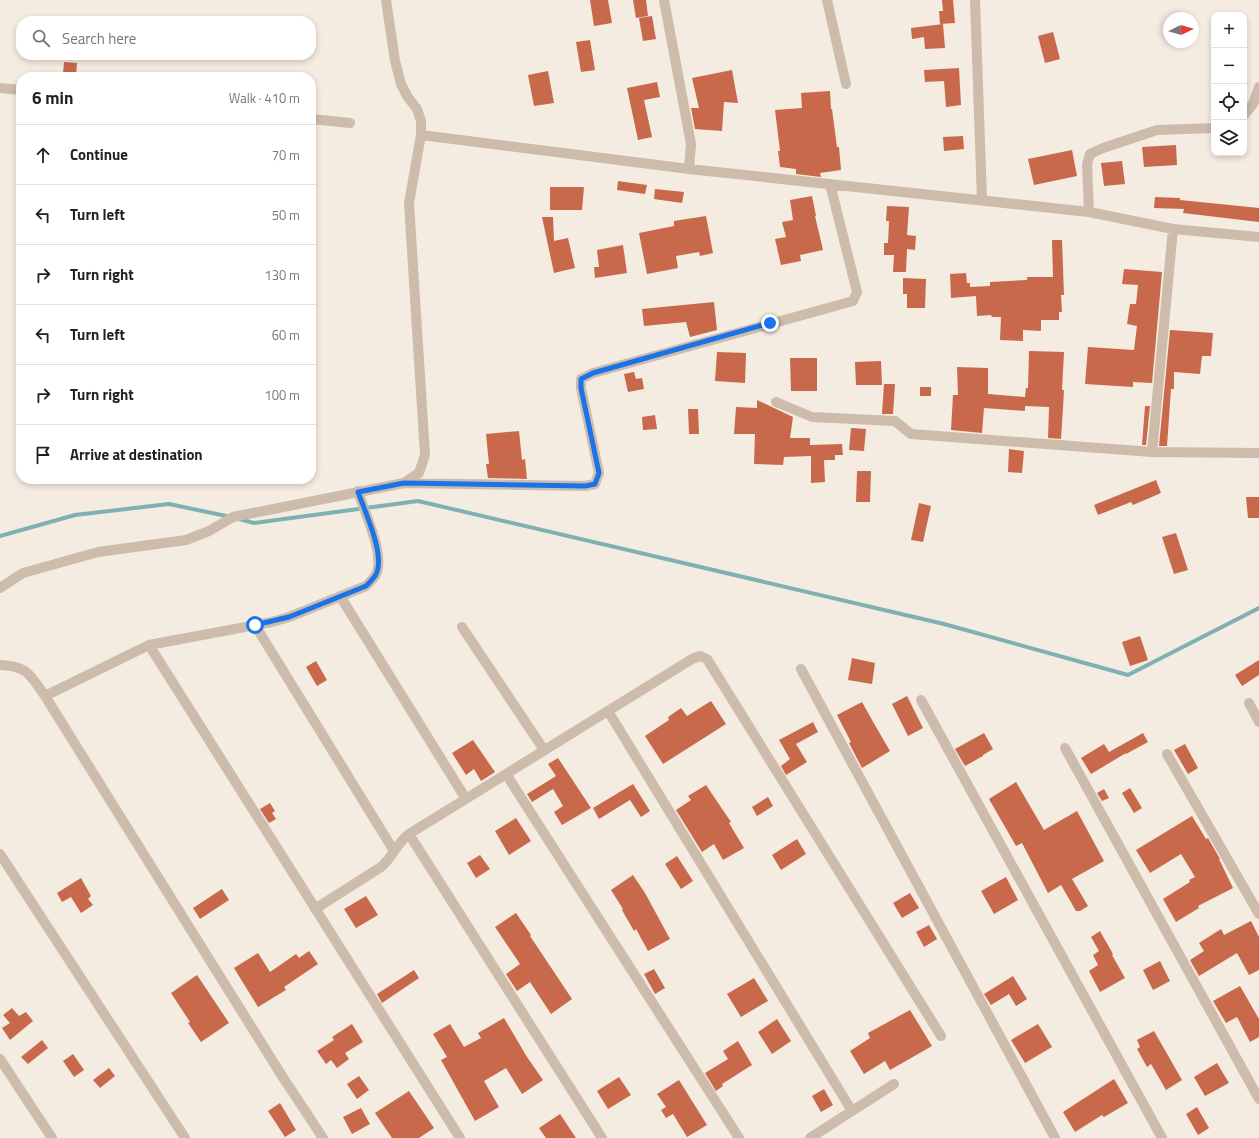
<!DOCTYPE html>
<html lang="en">
<head>
<meta charset="utf-8">
<style>
	:root { --surface:#fff; --page:#f2f2f2; --text:#222; --muted:#767676; --line:#e0e0e0 }
	body { margin:0; font-family:"Titillium Web",sans-serif; background:var(--page); color:var(--text) }
	.controls { position:absolute; right:12px; top:12px; display:grid; overflow:hidden; border-radius:8px; box-shadow:0 2px 6px #0003 }
	.controls button { width:36px; height:36px; display:grid; place-items:center; padding:0; border:0; border-bottom:1px solid var(--line); background:var(--surface); color:var(--text); font:20px sans-serif }
	.compass { position:absolute; left:1163px; top:12px; width:36px; height:36px; border-radius:50%; background:var(--surface); box-shadow:0 2px 6px #0003; rotate:85deg }
	.stop { position:absolute; width:12px; height:12px; margin:-9px; border:3px solid #1a73e8; border-radius:50%; background:#fff }
	.stop.end { background:#1a73e8; border-color:#fff; box-shadow:0 1px 4px #0008 }
	.list { margin:0; padding:0; list-style:none }
	h2 { display:flex; justify-content:space-between; align-items:center; height:52px; margin:0; padding:0 16px; font-size:17px }
	h2 small { font-size:13px; font-weight:400; color:var(--muted) }
	.list li { display:grid; grid-template-columns:26px 1fr auto; gap:12px; align-items:center; box-sizing:border-box; height:60px; padding:0 16px; border-top:1px solid var(--line) }
	.list b { display:block; font-size:15px; white-space:nowrap }
	.list em { font-size:13px; font-style:normal; color:var(--muted) }
	.icon { flex:none; width:22px; height:22px; fill:none; stroke:currentColor; stroke-width:2; stroke-linecap:round; stroke-linejoin:round }
	.map { position:relative; flex:none; width:1259px; height:1138px; overflow:hidden }
	.search { position:absolute; background:var(--surface); box-shadow:0 2px 6px #0003; left:16px; top:16px; width:300px; height:44px; display:flex; align-items:center; gap:10px; box-sizing:border-box; padding:0 14px; border-radius:16px; color:var(--muted); font-size:15px }
	.panel { position:absolute; background:var(--surface); box-shadow:0 2px 6px #0003; left:16px; top:72px; width:300px; height:412px; border-radius:16px }
	.map>svg:first-child { display:block }
</style>
</head>
<body>
<div class="map">
<svg width="1259" height="1138" viewBox="0 0 1259 1138">
	<rect width="100%" height="100%" fill="#f4ebe1"/>
	<g fill="none" stroke-linecap="round" stroke-linejoin="round">
		<!-- stream -->
		<path stroke="#7fb0b2" stroke-width="4" d="M239,519L254,523L418,501L944,624L1128,675L1259,608
			M0,536L75,515L169,504L231,517"/>
	</g>
	<!-- building -->
	<path fill="#c8694b" d="M590,0H608L612,23L594,26Z
		M633,0H646L648,16L636,18Z
		M942,0H953L955,23L940,24L939,11H943Z
		M652,16L656,39L643,41L639,18Z
		M943,24L945,48L925,49L924,37L912,39L911,28Z
		M1053,32L1060,59L1045,63L1038,36Z
		M590,40L595,70L581,72L576,42Z
		M64,62L77,63L76,75L63,74Z
		M959,68L961,105L946,107L944,81L925,82L924,70Z
		M732,70L738,103L724,102L722,131L695,129L691,108H699L692,78Z
		M548,71L554,103L534,106L528,75Z
		M657,82L660,97L644,100L652,137L638,140L627,88Z
		M830,91L831,109H832L837,147H839L841,170L820,173L821,177L796,174V169L780,167L778,151H780L775,110L802,108L801,93Z
		M963,136L964,149L944,151L943,137Z
		M1176,145L1177,165L1144,167L1142,147Z
		M1072,150L1077,176L1034,185L1028,159Z
		M1122,161L1125,184L1104,186L1101,163Z
		M618,181L647,185L645,194L617,190Z
		M550,187H584L582,210H550Z
		M655,189L684,192L682,203L654,199Z
		M812,196L816,216H815L823,250L800,255L801,261L781,265L775,239L786,237L782,222L793,220L790,200Z
		M1155,197L1180,198V200L1259,208V222L1183,213L1184,209L1154,208Z
		M887,206L909,207L907,235L916,236L915,250L907,249L906,272H893L894,255H884V243H888L889,221H886Z
		M706,216L713,253L700,256L699,252L676,256L678,268L647,274L639,233L674,226V221Z
		M542,217H553L554,241L568,238L575,268L554,273Z
		M1052,240H1062L1064,295H1061L1062,312H1059V320H1041V331L1023,330V341L1000,340L1001,317H992L991,315L977,316L976,296L951,298L950,274L966,273L967,283H970V287L990,286V282L1027,280V277H1053Z
		M623,245L627,273L595,278L594,267H599L597,250Z
		M1124,269L1162,272L1152,383L1133,382V387L1085,384L1088,347L1134,350L1137,326L1127,324L1130,304H1136L1138,285L1122,284Z
		M903,278L926,279L925,308H907V294H903Z
		M714,302L717,330L690,337L686,322L644,326L642,309Z
		M1170,330L1213,333L1211,356H1202L1200,374L1174,372V389H1171L1167,446H1159Z
		M1029,351L1064,352L1062,390H1064L1063,408L1061,439L1048,438L1049,407L1025,406V411L984,408L982,433L951,430L953,395H958L957,367L988,368V394L1025,397L1026,388H1028Z
		M717,352L746,353L745,383L715,381Z
		M790,358H817V391H791Z
		M881,361L882,385H856L855,362Z
		M634,372L636,379L642,378L644,389L628,392L624,374Z
		M884,384H895L893,414H882Z
		M920,387H931V396H920Z
		M757,400L793,417L790,438H810V445L842,444L843,455H835V460H824L825,482L811,483V456L784,457L783,465L754,464L755,434H734L736,407L757,408Z
		M1145,406H1150L1146,445H1142Z
		M688,409H698L699,434H689Z
		M655,415L657,429L643,430L642,417Z
		M851,428L866,429L864,451L849,450Z
		M519,431L522,460L525,459L527,479L488,478L486,464H489L486,434Z
		M1009,449L1024,451L1022,473L1008,472Z
		M857,471H871L870,502H856Z
		M1156,480L1161,493L1133,505L1131,502L1098,515L1094,505Z
		M1246,497H1259V518H1248Z
		M919,503L931,506L923,542L911,540Z
		M1176,533L1188,570L1174,574L1162,537Z
		M1140,636L1148,660L1130,666L1122,642Z
		M852,658L875,663L872,684L848,680Z
		M1259,660V675L1242,686L1235,675Z
		M316,661L327,680L317,686L306,667Z
		M907,696L923,728L908,736L892,704Z
		M711,701L726,724L663,764L645,736L669,720L668,717L681,708L687,716Z
		M862,702L876,727L890,751L862,768L849,743L851,742L837,715Z
		M813,722L818,732L796,744L807,762L786,775L781,766L790,759L779,740Z
		M984,733L993,749L983,755V756L965,766L955,749Z
		M1143,733L1148,742L1126,754V753L1091,774L1081,758L1104,744L1109,752Z
		M473,740L495,772L481,781L474,769L466,775L452,753Z
		M1185,744L1198,768L1188,774L1174,750Z
		M558,758L591,808L562,825L554,812L563,806L553,789L532,802L527,794L556,776L548,764Z
		M1016,782L1044,830L1077,811L1104,861L1072,879L1088,906L1080,911H1076L1061,885L1048,893L1022,843L1016,846L989,799Z
		M633,784L650,811L641,817L630,800L599,819L593,808Z
		M706,785L731,822L729,823L744,848L723,860L714,844L702,852L676,810L691,800L688,796Z
		M1130,788L1142,808L1134,813L1122,793Z
		M1104,789L1109,798L1102,801L1097,793Z
		M768,797L773,806L757,816L752,807Z
		M270,803L275,811L272,813L276,819L269,823L260,809Z
		M1192,816L1206,839L1208,838L1220,859H1219L1233,888L1198,906L1199,908L1176,922L1163,899L1190,882L1189,880L1195,877L1181,854L1150,873L1136,850Z
		M516,818L531,841L509,855L495,831Z
		M797,839L806,854L781,870L772,855Z
		M480,855L490,869L476,878L467,863Z
		M677,856L693,881L681,889L665,864Z
		M633,875L645,893L670,939L648,951L636,929L634,931L622,910L623,909L611,890Z
		M1006,877L1018,900L994,914L981,891Z
		M81,878L91,896L88,899L93,905L81,913L71,897L62,902L57,893Z
		M222,889L229,900L200,919L193,908Z
		M910,893L919,908L902,918L893,903Z
		M366,896L378,915L356,928L344,909Z
		M516,913L531,935L530,936L572,999L551,1014L530,982L517,991L506,974L520,964L495,927Z
		M1251,921L1259,937V970L1249,975L1237,953L1199,976L1190,960L1204,951L1199,943L1221,929L1224,935Z
		M929,925L937,939L924,947L916,932Z
		M1100,931L1113,954L1112,955L1125,978L1100,992L1089,971L1098,965L1093,955L1099,951L1091,937Z
		M309,951L318,964L284,987L286,990L258,1007L234,968L258,953L270,972L296,954L299,958Z
		M1160,961L1170,981L1153,990L1143,970Z
		M654,969L665,988L655,994L644,974Z
		M414,970L419,978L382,1003L377,994Z
		M197,975L229,1023L201,1042L188,1023L190,1022L171,993Z
		M1013,976L1027,999L1016,1006L1009,994L991,1005L984,994Z
		M754,978L768,1001L741,1017L727,994Z
		M1240,986L1259,1019V1037L1250,1042L1237,1017L1226,1023L1213,1001Z
		M12,1008L19,1016L26,1012L33,1021L10,1040L2,1028L10,1023L3,1015Z
		M910,1010L932,1046L890,1070L885,1061L864,1074L850,1051L870,1038L868,1033Z
		M504,1018L527,1057L543,1080L522,1094L506,1068L484,1081L499,1107L475,1121L441,1060L447,1057L433,1034L450,1024L464,1047L481,1038L478,1033Z
		M777,1019L791,1041L772,1054L758,1032Z
		M352,1024L363,1042L345,1053L349,1059L337,1068L331,1060L326,1064L317,1051L334,1040L332,1037Z
		M1038,1024L1052,1047L1025,1063L1011,1040Z
		M1154,1031L1182,1080L1166,1090L1151,1064L1147,1067L1137,1049L1140,1047L1137,1040Z
		M42,1040L48,1048L28,1064L21,1057Z
		M738,1041L752,1065L722,1084L723,1086L716,1091L705,1073L728,1059L723,1051Z
		M73,1054L84,1070L74,1077L63,1061Z
		M1217,1063L1229,1083L1205,1096L1194,1077Z
		M109,1068L115,1076L100,1088L93,1080Z
		M359,1076L369,1090L357,1099L347,1084Z
		M619,1077L631,1095L608,1109L597,1091Z
		M1114,1079L1128,1103L1104,1117L1102,1115L1075,1132L1063,1112Z
		M679,1080L707,1125L687,1137L673,1114L666,1118L661,1110L666,1107L657,1094Z
		M824,1089L833,1105L821,1112L812,1096Z
		M409,1091L434,1128L419,1138H392L375,1113Z
		M280,1103L296,1130L285,1137L268,1111Z
		M1197,1107L1209,1128L1198,1135L1186,1114Z
		M361,1108L370,1124L352,1134L343,1117Z
		M560,1114L576,1138H546L539,1128Z"/>
	<g fill="none" stroke-linecap="round" stroke-linejoin="round">
		<!-- minor -->
		<path stroke="#cdbbac" stroke-width="10" d="M664,0L691,144L689,169
			M827,0L846,84
			M975,0L982,200
			M0,88L21,90
			M1244,115L1253,104L1259,87
			M311,119L350,123
			M421,135L689,169L1089,212L1173,229L1259,237
			M1089,212L1087,164L1090,154L1103,148L1157,130L1214,128
			M776,402L812,417L895,421L911,434L1152,452L1259,453
			M1152,452L1173,229
			M404,483L585,486L595,484L599,473L581,388V379L593,373L853,301L857,292L830,184
			M0,588L23,573L98,552L186,540L209,531L233,517L404,483L419,473L425,455L409,203L421,135V121L417,109L407,96L401,84L395,61L386,0
			M340,596L466,799
			M255,625L394,851
			M462,627L544,750
			M149,645L460,1138
			M0,665C28,666 30,675 45,696L282,1076L323,1138
			M801,669L1055,1138
			M45,696L149,645L272,622L289,617L366,586C369,583 372,580 375,576C387,558 364,512 358,491
			M921,700L1162,1138
			M1249,703L1259,722
			M608,711L852,1111
			M1065,748L1259,1099
			M1167,754L1259,914
			M506,774L739,1138
			M409,834L602,1138
			M0,854L185,1138
			M315,909L381,867C392,858 397,843 409,834L692,659L700,656L707,659L941,1036
			M0,1059L52,1138
			M810,1138L894,1084"/>
	</g>
	<g fill="none" stroke-linecap="round" stroke-linejoin="round">
		<!-- route -->
		<path stroke="#1a73e8" stroke-width="5" d="M255,625L289,617L366,586C369,583 372,580 375,576C387,558 365,512 358,492L404,483L585,486L595,484L599,473L581,388V379L593,373L770,323"/>
	</g>
</svg>
<div class="controls">
<button>+</button>
<button>−</button>
<button><svg class="icon" aria-label="locate" viewBox="0 0 24 24"><circle cx="12" cy="12" r="6"/><path d="M12 2v4M12 18v4M2 12h4M18 12h4"/></svg></button>
<button><svg class="icon" aria-label="layers" viewBox="0 0 24 24"><path d="M12 4l9 5-9 5-9-5zM3 14l9 5 9-5"/></svg></button>
</div>
<svg class="compass" viewBox="-18 -18 36 36"><path d="M0-13l5 13h-10z" fill="#e53935"/><path d="M0 13l5-13h-10z" fill="#767676"/></svg>
<div class="stop" style="left:255px;top:625px"></div>
<div class="stop end" style="left:770px;top:323px"></div>
<div class="search"><svg class="icon" aria-label="search" viewBox="0 0 24 24"><circle cx="10" cy="10" r="6"/><path d="M15 15l6 6"/></svg>Search here</div>
<section class="panel">
<h2>6 min<small>Walk · 410 m</small></h2>
<ul class="list">
<li><svg class="icon" aria-label="ahead" viewBox="0 0 24 24"><path d="M12 20V5M6 11l6-6 6 6"/></svg><div><b>Continue</b></div><em>70 m</em></li>
<li><svg class="icon" aria-label="left" viewBox="0 0 24 24"><path d="M17 20v-9H6M10 6l-5 5 5 5"/></svg><div><b>Turn left</b></div><em>50 m</em></li>
<li><svg class="icon" aria-label="right" viewBox="0 0 24 24"><path d="M7 20v-9h11M14 6l5 5-5 5"/></svg><div><b>Turn right</b></div><em>130 m</em></li>
<li><svg class="icon" aria-label="left" viewBox="0 0 24 24"><path d="M17 20v-9H6M10 6l-5 5 5 5"/></svg><div><b>Turn left</b></div><em>60 m</em></li>
<li><svg class="icon" aria-label="right" viewBox="0 0 24 24"><path d="M7 20v-9h11M14 6l5 5-5 5"/></svg><div><b>Turn right</b></div><em>100 m</em></li>
<li><svg class="icon" aria-label="arrive" viewBox="0 0 24 24"><path d="M6 21V4h12l-3 4 3 4H6"/></svg><div><b>Arrive at destination</b></div></li>
</ul>
</section>
</div>
</body>
</html>
